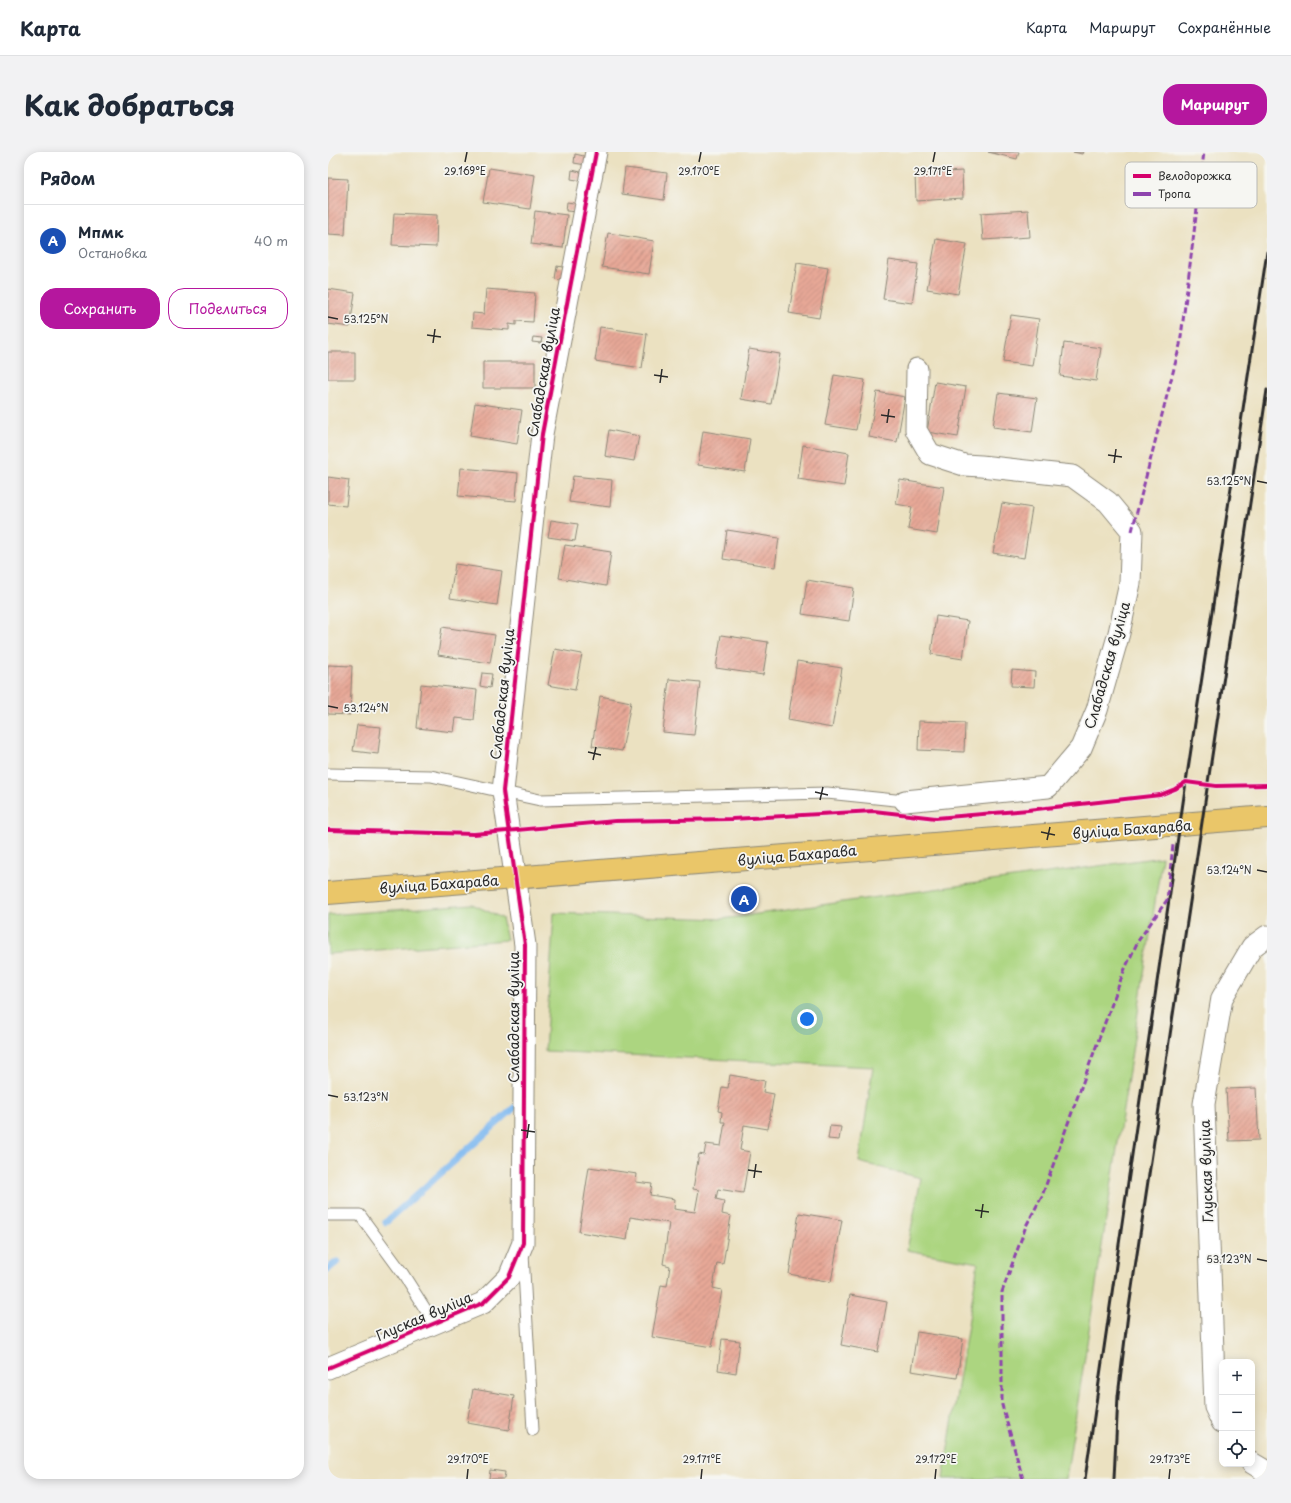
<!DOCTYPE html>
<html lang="ru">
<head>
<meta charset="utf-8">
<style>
	:root { --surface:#fff; --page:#f2f2f3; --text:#1f2937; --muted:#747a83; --line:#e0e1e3; --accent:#b5179e }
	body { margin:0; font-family:"Playpen Sans",sans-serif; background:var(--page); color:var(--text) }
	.controls { position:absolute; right:12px; bottom:12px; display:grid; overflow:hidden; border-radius:8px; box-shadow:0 2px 10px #0003 }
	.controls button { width:36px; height:36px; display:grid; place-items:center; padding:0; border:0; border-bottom:1px solid var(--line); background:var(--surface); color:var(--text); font:20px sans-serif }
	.you { position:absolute; left:479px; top:867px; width:14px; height:14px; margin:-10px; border:3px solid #fff; border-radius:50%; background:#1a73e8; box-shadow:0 0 0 6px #1a73e833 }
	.badge { display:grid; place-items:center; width:26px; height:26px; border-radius:50%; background:var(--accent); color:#fff; font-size:13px; font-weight:700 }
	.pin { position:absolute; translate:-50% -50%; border:2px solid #fff; box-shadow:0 1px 4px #0006 }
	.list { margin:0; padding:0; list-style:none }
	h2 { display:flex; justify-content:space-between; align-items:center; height:52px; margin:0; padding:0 16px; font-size:17px }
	h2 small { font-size:13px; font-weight:400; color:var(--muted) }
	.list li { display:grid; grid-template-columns:26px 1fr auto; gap:12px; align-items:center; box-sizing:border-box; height:72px; padding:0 16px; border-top:1px solid var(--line) }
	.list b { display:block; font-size:15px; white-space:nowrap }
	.list p { margin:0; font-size:13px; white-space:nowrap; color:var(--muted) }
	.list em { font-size:13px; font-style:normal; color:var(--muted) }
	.actions { display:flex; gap:8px; padding:12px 16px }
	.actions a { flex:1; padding:9px 0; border:1px solid var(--accent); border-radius:16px; text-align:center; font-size:14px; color:var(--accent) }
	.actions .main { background:var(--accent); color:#fff }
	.icon { flex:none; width:22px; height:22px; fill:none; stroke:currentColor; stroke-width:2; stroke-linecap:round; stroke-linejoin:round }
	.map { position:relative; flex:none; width:939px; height:1327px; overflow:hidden; border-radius:16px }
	header { display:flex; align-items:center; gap:24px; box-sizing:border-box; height:56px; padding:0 20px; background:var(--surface); border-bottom:1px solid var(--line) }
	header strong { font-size:19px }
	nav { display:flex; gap:22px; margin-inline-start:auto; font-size:14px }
	.intro { display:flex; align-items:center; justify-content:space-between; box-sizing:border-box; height:96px; padding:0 24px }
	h1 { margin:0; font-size:28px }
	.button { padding:10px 18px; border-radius:16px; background:var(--accent); color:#fff; font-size:14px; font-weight:700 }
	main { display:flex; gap:24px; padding:0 24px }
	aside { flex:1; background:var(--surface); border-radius:16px; box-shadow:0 2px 10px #0003 }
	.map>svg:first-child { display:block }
</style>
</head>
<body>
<header>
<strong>Карта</strong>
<nav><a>Карта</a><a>Маршрут</a><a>Сохранённые</a></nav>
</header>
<div class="intro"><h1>Как добраться</h1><a class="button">Маршрут</a></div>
<main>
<aside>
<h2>Рядом<small></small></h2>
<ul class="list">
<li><span class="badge" style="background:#1a4fb4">A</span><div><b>Мпмк</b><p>Остановка</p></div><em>40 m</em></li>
</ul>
<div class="actions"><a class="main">Сохранить</a><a>Поделиться</a></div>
</aside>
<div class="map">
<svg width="939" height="1327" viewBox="0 0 939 1327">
	<defs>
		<pattern id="building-hatch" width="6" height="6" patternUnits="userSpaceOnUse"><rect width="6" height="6" fill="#e7a897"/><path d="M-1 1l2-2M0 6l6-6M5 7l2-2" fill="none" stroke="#bb897b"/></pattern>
	</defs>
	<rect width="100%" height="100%" fill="#f6f6f2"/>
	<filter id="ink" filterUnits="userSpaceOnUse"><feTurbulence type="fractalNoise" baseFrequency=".025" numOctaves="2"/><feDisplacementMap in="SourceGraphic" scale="8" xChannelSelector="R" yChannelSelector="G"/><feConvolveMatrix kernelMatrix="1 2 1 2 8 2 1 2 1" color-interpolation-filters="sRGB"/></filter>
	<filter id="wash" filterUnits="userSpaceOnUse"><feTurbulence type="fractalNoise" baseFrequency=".012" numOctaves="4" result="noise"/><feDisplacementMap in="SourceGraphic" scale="16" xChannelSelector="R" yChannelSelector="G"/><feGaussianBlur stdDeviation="0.9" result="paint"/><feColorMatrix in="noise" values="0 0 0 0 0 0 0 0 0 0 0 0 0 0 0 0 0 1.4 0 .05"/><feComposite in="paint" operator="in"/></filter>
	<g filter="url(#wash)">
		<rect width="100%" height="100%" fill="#ebe1c1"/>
		<!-- grass -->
		<path fill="#acd580" stroke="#6c8056" d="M834,705L738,1327H615L650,1111L579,1098L593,1026L531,1010L545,915L217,899L226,761L394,767Z
			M144,752L174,766L179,788L0,802V763Z"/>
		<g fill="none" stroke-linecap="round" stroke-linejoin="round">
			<!-- stream -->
			<path stroke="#7fb9f0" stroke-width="7" d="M58,1070L186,956
				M0,1117L9,1110"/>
		</g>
		<g id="blocks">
			<!-- building -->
			<path fill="url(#building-hatch)" d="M660,0H691L689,7Z
				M745,0H755L754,2Z
				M247,2L260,5L258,13L246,11Z
				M161,16L207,23L202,57L155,50Z
				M297,16L339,21L336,48L294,42Z
				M244,18L257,21L255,29L243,27Z
				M634,19L635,46L588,49L587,22Z
				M0,26L20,27L17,83L0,82Z
				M239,50L252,52L251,60L238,59Z
				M700,58L702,85L655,88L653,61Z
				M207,59L239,63L235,96L203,92Z
				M66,61L109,63L108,95L64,93Z
				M280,81L326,89L321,122L274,115Z
				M608,87L639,92L630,142L599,137Z
				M561,108L590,112L584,151L555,147Z
				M469,111L500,116L491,166L461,161Z
				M229,114L240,116L237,129L227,127Z
				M0,137L27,141L22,175L0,172Z
				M158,137L207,141L205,170L188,169V173L181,172V178L144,175L145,161L156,162Z
				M683,163L711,167L704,214L675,210Z
				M272,175L319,182L314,216L267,209Z
				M205,185L214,186L213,191L204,190Z
				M736,191L773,196L768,229L732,224Z
				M421,197L452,202L443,252L413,247Z
				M0,200H27V227H0Z
				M155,210H207V236H155Z
				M506,223L537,228L528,278L497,273Z
				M607,230L638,235L630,285L599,280Z
				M549,240L577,245L569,290L541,285Z
				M670,241L709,246L704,280L665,275Z
				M147,251L194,258L189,292L142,284Z
				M281,278L311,284L306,309L277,304Z
				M375,279L422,287L417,320L370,313Z
				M475,293L521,301L516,334L470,327Z
				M133,316L190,321L188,349L130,344Z
				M245,324L284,328L282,355L241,350Z
				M0,325L21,328L18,354L0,352Z
				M572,328L616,335L609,382L580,377L584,355L568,352Z
				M674,351L704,356L696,406L665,401Z
				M223,368L250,372L247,389L220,385Z
				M399,378L451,386L447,415L395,407Z
				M237,393L283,400L278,434L231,426Z
				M127,412L174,419L169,453L122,446Z
				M479,428L526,436L521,469L474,462Z
				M608,464L640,469L635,507L603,502Z
				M114,475L167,483L162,511L110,503Z
				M393,483L440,490L435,523L388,516Z
				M227,497L254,502L247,538L220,533Z
				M469,509L514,516L504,576L460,568Z
				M0,513L24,514L22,563L0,562Z
				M684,518L707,520L706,535L683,534Z
				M154,521L164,522L162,536L152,534Z
				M341,527L372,530L366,583L335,580Z
				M93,532L149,538L146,568L128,566L126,580L89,576Z
				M272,544L303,550L294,599L264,594Z
				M591,569L637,571L636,600L590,598Z
				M29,573L53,575L50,602L25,599Z
				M402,923L437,929L435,940L446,942L440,977L416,973L412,998L422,1000L415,1041L390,1037L388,1047L396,1049L394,1062L403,1064L395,1112L389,1111L385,1136L394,1138L384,1195L324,1185L333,1133L339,1134L342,1114L335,1112L341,1071L302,1065L299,1088L251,1080L261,1015L309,1022L308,1030L324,1032L322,1043L347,1047L346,1057L367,1060L371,1038L365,1037L371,1002L376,1003L378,992L393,994L397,970H393L394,960L390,959L394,935L400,936Z
				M928,936L931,988L901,989L898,937Z
				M502,974L513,975L511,988L500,987Z
				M471,1061L514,1068L503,1130L461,1122Z
				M522,1143L559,1150L550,1200L513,1193Z
				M589,1180L635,1187L629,1226L583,1219Z
				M394,1187L412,1189L408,1221L390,1218Z
				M145,1237L186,1244L181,1278L139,1271Z
				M162,1318L177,1320L176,1327H161Z"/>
		</g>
	</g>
	<g filter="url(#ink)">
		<use href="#blocks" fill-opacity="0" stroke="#8b8676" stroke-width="1"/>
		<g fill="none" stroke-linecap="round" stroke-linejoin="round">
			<!-- lane casing -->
			<g stroke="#8b8676" stroke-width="13">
				<path id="lane" d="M0,622L103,624L212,648L499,641L577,649
					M0,1063H32L73,1119L106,1171
					M195,1102L205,1278"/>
			</g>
			<!-- street casing -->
			<g stroke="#8b8676" stroke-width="23">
				<path id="street" d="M577,649L720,635L753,596L769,558L791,481L802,431L804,379L780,350L744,324L653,314L636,313L602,302L588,278L589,217
					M0,1216L155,1151L181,1125L195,1091L197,793L175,639L214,282L268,0
					M894,1270L887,1255L876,952L894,846L924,795L939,784
					M924,1311L939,1320"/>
			</g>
			<!-- primary casing -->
			<g stroke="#8b8676" stroke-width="24">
				<path id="primary" d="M0,741L939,665"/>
			</g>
			<!-- lane -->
			<use href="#lane" stroke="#fff" stroke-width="11"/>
			<!-- street -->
			<use href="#street" stroke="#fff" stroke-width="21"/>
			<!-- primary -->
			<use href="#primary" stroke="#eac669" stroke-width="22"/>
			<!-- rail -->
			<path stroke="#2b2b2b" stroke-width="3" d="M757,1327L858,630L939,100
				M786,1327L790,1244L800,1162L939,238"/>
			<!-- quiet -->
			<path stroke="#8e44ad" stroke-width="3" stroke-dasharray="6 3" stroke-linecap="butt" d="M804,379L852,193L876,0
				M695,1327L674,1253V1140L698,1074L714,1044L748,949L796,819L810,789L839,748L845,693"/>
			<!-- cycleway casing -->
			<g stroke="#f6f6f2" stroke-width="6">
				<path id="cycleway" d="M0,678L146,682L287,669L404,667L546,659L608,666L700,658L832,643L847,637L858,630L888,634L939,633
					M0,1216L155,1151L181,1125L195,1091L197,793L175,639L214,282L268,0"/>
			</g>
			<!-- cycleway -->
			<use href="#cycleway" stroke="#d6006c" stroke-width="4"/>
		</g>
	</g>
	<!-- ticks -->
	<path fill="none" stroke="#2b2b2b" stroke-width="1.5" d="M137,10L139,0M371,10L373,0M605,10L607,0M0,165L10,167M99,183L113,185M105,191L107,177M326,223L340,225M332,231L334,217M553,263L567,265M559,271L561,257M780,303L794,305M786,311L788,297M929,329L939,331M0,554L10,556M260,600L273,603M265,608L268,595M487,640L500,643M492,648L495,635M713,680L727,683M719,688L722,675M929,718L939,720M0,943L10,945M193,978L207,980M199,986L201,972M420,1018L434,1020M426,1026L428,1012M647,1058L661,1060M653,1066L655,1052M929,1107L939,1109M139,1327L140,1317M373,1327L374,1317M607,1327L608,1317M841,1327L842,1317"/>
	<g text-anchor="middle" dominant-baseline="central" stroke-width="3.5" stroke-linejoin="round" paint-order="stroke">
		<!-- street labels -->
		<g font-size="14" fill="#2b2b2b" stroke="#f6f6f2">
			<text transform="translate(215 220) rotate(-80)">Слабадская вуліца</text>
			<text transform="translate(779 513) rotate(-74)">Слабадская вуліца</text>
			<text transform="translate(174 542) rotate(-84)">Слабадская вуліца</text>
			<text transform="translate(804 677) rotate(-4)">вуліца Бахарава</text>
			<text transform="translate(469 703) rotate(-5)">вуліца Бахарава</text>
			<text transform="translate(111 732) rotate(-4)">вуліца Бахарава</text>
			<text transform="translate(185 865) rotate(-90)">Слабадская вуліца</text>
			<text transform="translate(878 1019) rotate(-92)">Глуская вуліца</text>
			<text transform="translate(96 1164) rotate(-23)">Глуская вуліца</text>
		</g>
	</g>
	<!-- legend -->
	<rect x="797" y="10" width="132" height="46" rx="6" fill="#f6f6f2" stroke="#b9b9b6" stroke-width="1"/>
	<rect x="805" y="22" width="18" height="4" fill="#d6006c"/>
	<rect x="805" y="40" width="18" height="4" fill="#8e44ad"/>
	<g font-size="11" fill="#2b2b2b">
		<text x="830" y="28">Велодорожка</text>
		<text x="830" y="46">Тропа</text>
	</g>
	<g font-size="10" text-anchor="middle" fill="#2b2b2b" stroke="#f6f6f2" stroke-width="3.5" stroke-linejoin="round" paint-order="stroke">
		<text x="371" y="23">29.170°E</text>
		<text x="605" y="23">29.171°E</text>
		<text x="137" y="23">29.169°E</text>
		<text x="38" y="171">53.125°N</text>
		<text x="901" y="333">53.125°N</text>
		<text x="38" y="560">53.124°N</text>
		<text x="901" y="722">53.124°N</text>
		<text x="38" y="949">53.123°N</text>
		<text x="901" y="1111">53.123°N</text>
		<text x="140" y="1311">29.170°E</text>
		<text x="374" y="1311">29.171°E</text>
		<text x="608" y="1311">29.172°E</text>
		<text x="842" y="1311">29.173°E</text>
	</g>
</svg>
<div class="controls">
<button>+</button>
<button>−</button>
<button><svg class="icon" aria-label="locate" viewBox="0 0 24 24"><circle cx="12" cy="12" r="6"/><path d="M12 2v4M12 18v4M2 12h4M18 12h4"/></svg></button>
</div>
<div class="you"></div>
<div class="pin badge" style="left:416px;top:747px;background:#1a4fb4">A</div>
</div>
</main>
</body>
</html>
